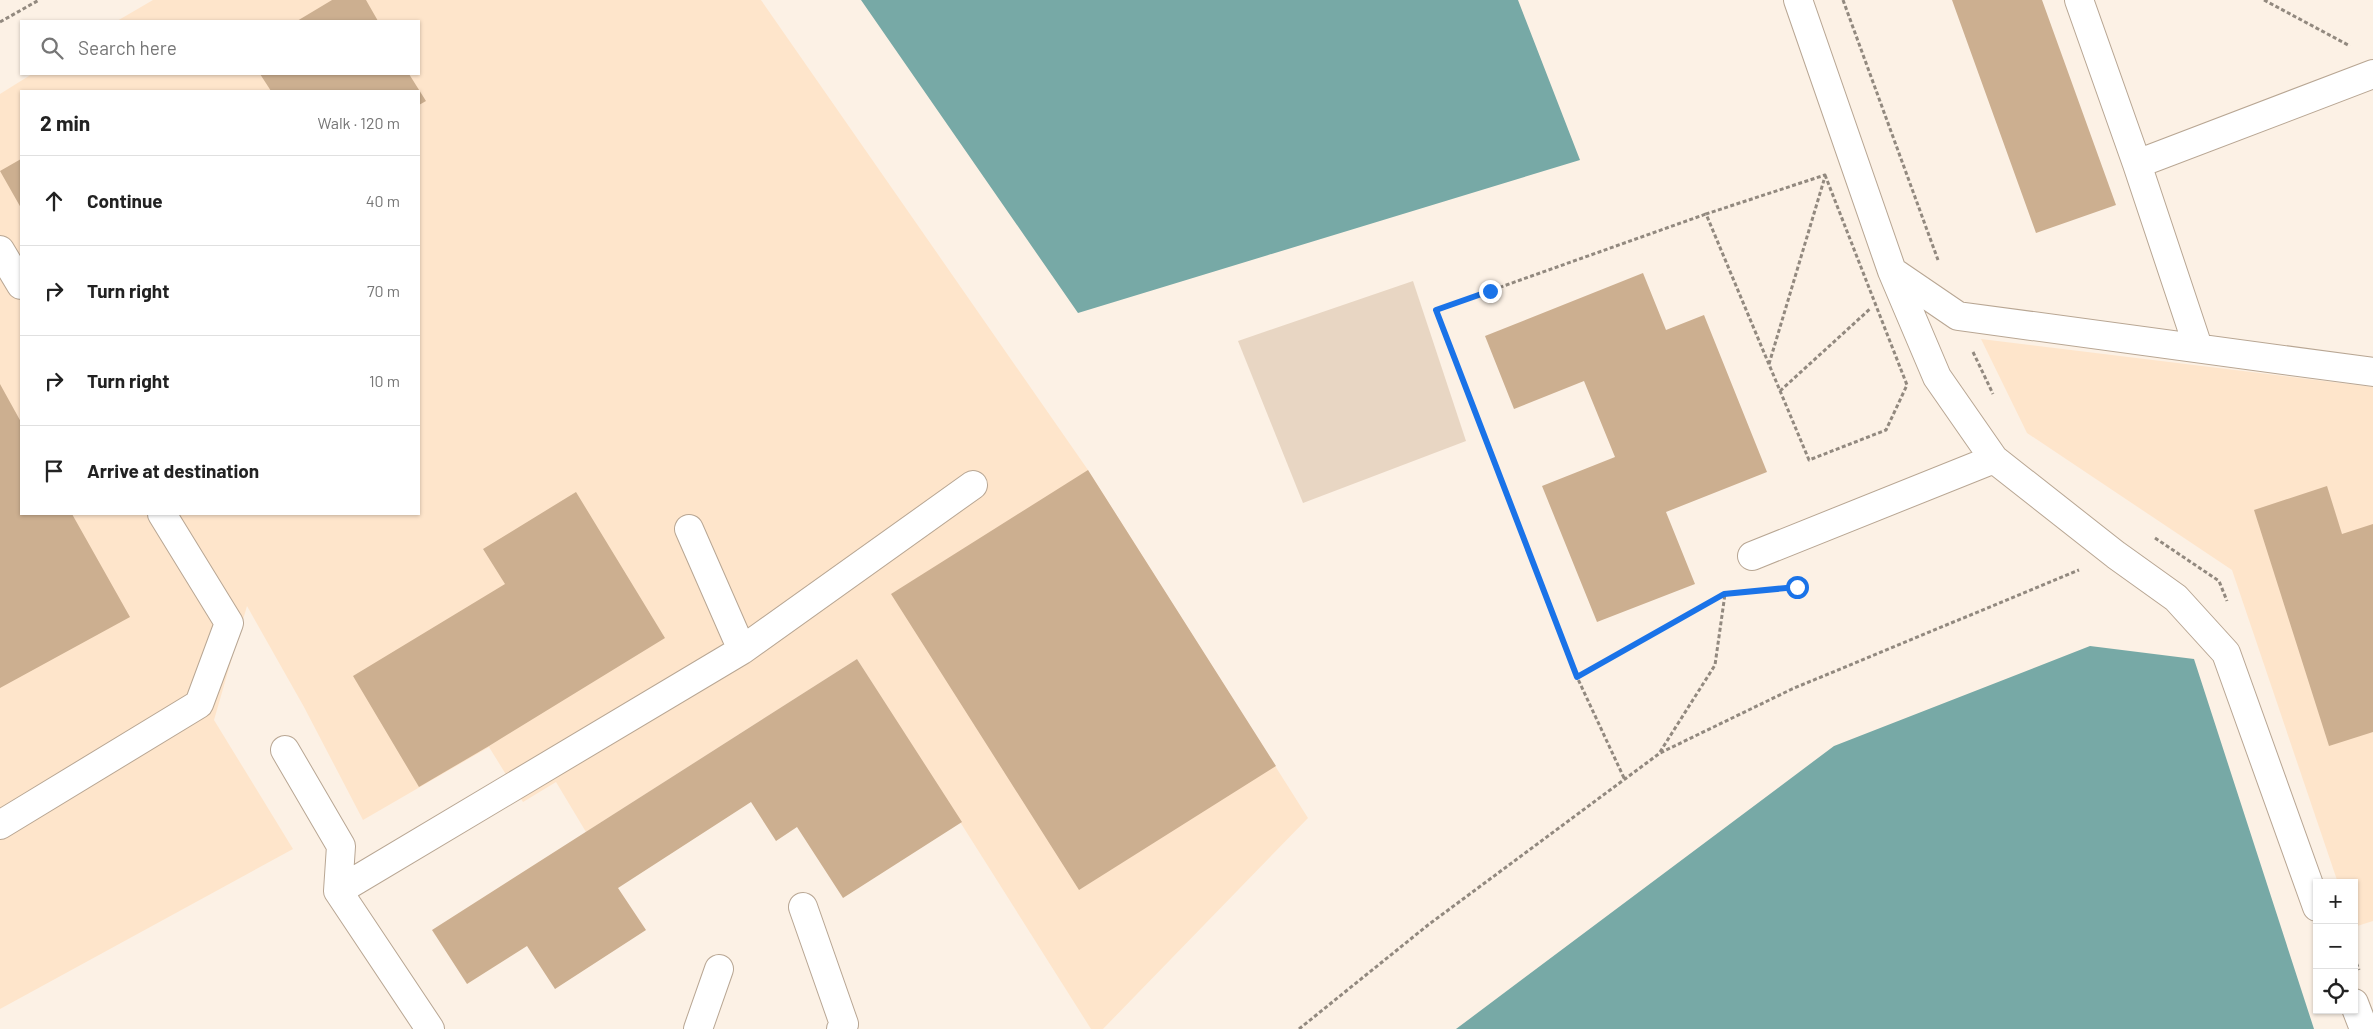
<!DOCTYPE html>
<html lang="en">
<head>
<meta charset="utf-8">
<style>
	:root { --surface:#fff; --page:#f6f6f6; --text:#222; --muted:#767676; --line:#e0e0e0 }
	body { margin:0; font-family:Barlow,sans-serif; background:var(--page); color:var(--text) }
	.controls { position:absolute; right:15px; bottom:15px; display:grid; overflow:hidden; border-radius:0px; box-shadow:0 1px 4px #0004 }
	.controls button { width:45px; height:45px; display:grid; place-items:center; padding:0; border:0; border-bottom:1px solid var(--line); background:var(--surface); color:var(--text); font:25px sans-serif }
	.stop { position:absolute; width:15px; height:15px; margin:-11px; border:4px solid #1a73e8; border-radius:50%; background:#fff }
	.stop.end { background:#1a73e8; border-color:#fff; box-shadow:0 1px 5px #0008 }
	.list { margin:0; padding:0; list-style:none }
	h2 { display:flex; justify-content:space-between; align-items:center; height:65px; margin:0; padding:0 20px; font-size:21px }
	h2 small { font-size:16px; font-weight:400; color:var(--muted) }
	.list li { display:grid; grid-template-columns:32px 1fr auto; gap:15px; align-items:center; box-sizing:border-box; height:90px; padding:0 20px; border-top:1px solid var(--line) }
	.list b { display:block; font-size:19px; white-space:nowrap }
	.list em { font-size:16px; font-style:normal; color:var(--muted) }
	.icon { flex:none; width:28px; height:28px; fill:none; stroke:currentColor; stroke-width:2; stroke-linecap:round; stroke-linejoin:round }
	.map { position:relative; flex:none; width:2373px; height:1029px; overflow:hidden }
	.search { position:absolute; background:var(--surface); box-shadow:0 1px 4px #0004; left:20px; top:20px; width:400px; height:55px; display:flex; align-items:center; gap:12px; box-sizing:border-box; padding:0 18px; border-radius:0px; color:var(--muted); font-size:19px }
	.panel { position:absolute; background:var(--surface); box-shadow:0 1px 4px #0004; left:20px; top:90px; width:400px; height:425px; border-radius:0px }
	.map>svg:first-child { display:block }
</style>
</head>
<body>
<div class="map">
<svg width="2373" height="1029" viewBox="0 0 2373 1029">
	<rect width="100%" height="100%" fill="#fcf1e5"/>
	<!-- built -->
	<path fill="#fee5cb" fill-rule="evenodd" d="M153,0H761L1088,470L1308,818L1103,1029H1091L857,659L586,832L556,782L523,802L489,747L363,820L304,707L247,606L214,720L293,849L0,1009V94L32,74H419V21H117ZM21,91H419V514H21Z
		M1981,339L2373,387V921L2354,927V883H2338L2232,570L2027,433Z"/>
	<!-- green -->
	<path fill="#e8d6c3" d="M1413,281L1466,441L1303,503L1238,341Z"/>
	<!-- water -->
	<path fill="#77a9a6" d="M861,0H1518L1580,160L1078,313Z
		M2090,646L2194,659L2314,1029H1456L1834,746Z"/>
	<!-- building -->
	<path fill="#ccaf90" d="M332,0H366L378,21H297Z
		M1952,0H2042L2116,205L2036,233Z
		M260,74H409L426,101L419,105V91H271Z
		M21,159V208L0,171Z
		M1643,273L1666,330L1704,315L1767,472L1666,512L1695,584L1597,622L1542,486L1615,457L1584,381L1514,409L1485,336Z
		M0,384L21,422V514H72L130,617L0,688Z
		M1088,470L1276,766L1079,890L891,594Z
		M2327,486L2342,534L2373,524V732L2329,746L2254,510Z
		M576,492L665,638L489,746L419,787L353,676L505,584L483,549Z
		M857,659L962,822L843,898L797,827L776,841L751,802L618,888L646,930L555,989L527,946L467,984L432,930Z"/>
	<g fill="none" stroke-linecap="round" stroke-linejoin="round">
		<!-- minor casing -->
		<g stroke="#b8a693" stroke-width="30">
			<path id="minor" d="M1798,0L1892,271L1937,377L1994,459L2116,555L2176,598L2226,653L2317,907
				M2079,0L2137,164L2198,347
				M2137,164L2373,74
				M0,250L21,285
				M1892,271L1958,316L2373,372
				M689,529L742,650
				M1752,556L1994,459
				M285,750L341,846L338,891L430,1029
				M0,825L199,704L229,623L162,514
				M338,891L742,650L973,485
				M803,907L844,1024L841,1029
				M2354,1003L2364,1029
				M698,1029L719,969"/>
		</g>
		<!-- path -->
		<path stroke="#92897f" stroke-width="3" stroke-dasharray="4 2.5" stroke-linecap="butt" d="M1843,0L1938,260
			M2264,0L2350,46
			M0,22L39,0
			M1825,175L1907,385L1886,430L1809,460L1706,214Z
			M1973,352L1993,394
			M1769,364L1824,180
			M1780,391L1871,308
			M2155,538L2219,581L2227,601
			M1763,590L1797,587
			M1577,677L1725,594
			M1660,752L1715,665L1725,594L1751,592
			M1624,778L1577,677L1436,310L1706,214
			M2354,957L2359,970
			M1299,1029L1428,925L1660,753L1792,689L2079,570"/>
		<!-- minor -->
		<use href="#minor" stroke="#fff" stroke-width="28"/>
	</g>
	<g fill="none" stroke-linecap="round" stroke-linejoin="round">
		<!-- route -->
		<path stroke="#1a73e8" stroke-width="6" d="M1490,291L1436,310L1577,677L1724,594L1797,587"/>
	</g>
</svg>
<div class="controls">
<button>+</button>
<button>−</button>
<button><svg class="icon" aria-label="locate" viewBox="0 0 24 24"><circle cx="12" cy="12" r="6"/><path d="M12 2v4M12 18v4M2 12h4M18 12h4"/></svg></button>
</div>
<div class="stop" style="left:1797px;top:587px"></div>
<div class="stop end" style="left:1490px;top:291px"></div>
<div class="search"><svg class="icon" aria-label="search" viewBox="0 0 24 24"><circle cx="10" cy="10" r="6"/><path d="M15 15l6 6"/></svg>Search here</div>
<section class="panel">
<h2>2 min<small>Walk · 120 m</small></h2>
<ul class="list">
<li><svg class="icon" aria-label="ahead" viewBox="0 0 24 24"><path d="M12 20V5M6 11l6-6 6 6"/></svg><div><b>Continue</b></div><em>40 m</em></li>
<li><svg class="icon" aria-label="right" viewBox="0 0 24 24"><path d="M7 20v-9h11M14 6l5 5-5 5"/></svg><div><b>Turn right</b></div><em>70 m</em></li>
<li><svg class="icon" aria-label="right" viewBox="0 0 24 24"><path d="M7 20v-9h11M14 6l5 5-5 5"/></svg><div><b>Turn right</b></div><em>10 m</em></li>
<li><svg class="icon" aria-label="arrive" viewBox="0 0 24 24"><path d="M6 21V4h12l-3 4 3 4H6"/></svg><div><b>Arrive at destination</b></div></li>
</ul>
</section>
</div>
</body>
</html>
